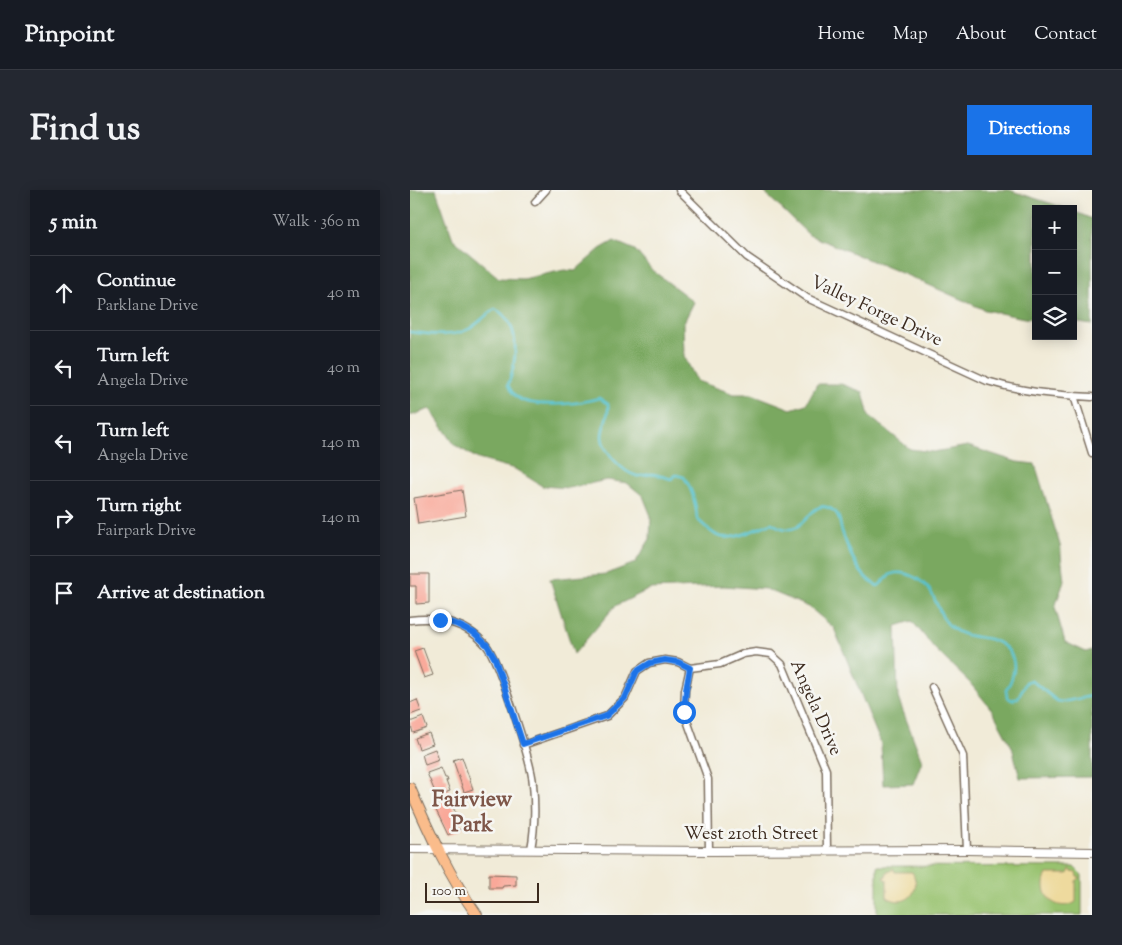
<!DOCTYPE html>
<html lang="en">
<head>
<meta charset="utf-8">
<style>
	:root { --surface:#171b24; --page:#242831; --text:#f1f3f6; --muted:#9ea1a6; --line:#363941; --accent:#1a73e8 }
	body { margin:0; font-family:"Sorts Mill Goudy",serif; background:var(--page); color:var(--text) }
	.controls { position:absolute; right:15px; top:15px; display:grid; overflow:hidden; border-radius:0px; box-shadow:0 2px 12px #0003 }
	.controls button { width:45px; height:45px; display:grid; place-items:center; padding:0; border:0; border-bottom:1px solid var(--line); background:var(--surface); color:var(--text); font:25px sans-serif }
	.scale { position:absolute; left:15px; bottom:12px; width:114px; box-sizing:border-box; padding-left:5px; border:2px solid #3b2a1e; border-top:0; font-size:14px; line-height:18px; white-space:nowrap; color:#3b2a1e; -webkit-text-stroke:4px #f6f6f2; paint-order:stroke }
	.stop { position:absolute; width:15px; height:15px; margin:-11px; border:4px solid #1a73e8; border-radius:50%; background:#fff }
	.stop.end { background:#1a73e8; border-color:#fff; box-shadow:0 1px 5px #0008 }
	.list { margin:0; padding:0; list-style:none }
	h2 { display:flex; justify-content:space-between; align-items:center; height:65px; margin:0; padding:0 20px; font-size:21px }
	h2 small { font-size:16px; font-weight:400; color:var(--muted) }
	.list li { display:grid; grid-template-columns:32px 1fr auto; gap:15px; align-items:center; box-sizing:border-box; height:75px; padding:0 20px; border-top:1px solid var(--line) }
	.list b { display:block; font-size:19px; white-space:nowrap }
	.list p { margin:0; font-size:16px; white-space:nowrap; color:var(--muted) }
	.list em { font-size:16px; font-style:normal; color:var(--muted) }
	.icon { flex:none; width:28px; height:28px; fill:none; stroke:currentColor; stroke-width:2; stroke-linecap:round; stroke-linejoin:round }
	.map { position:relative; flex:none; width:682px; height:725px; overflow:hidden; border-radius:0px }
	header { display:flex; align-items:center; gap:30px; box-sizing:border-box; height:70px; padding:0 25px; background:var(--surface); border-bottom:1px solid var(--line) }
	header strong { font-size:24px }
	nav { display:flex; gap:28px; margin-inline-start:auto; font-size:18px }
	.intro { display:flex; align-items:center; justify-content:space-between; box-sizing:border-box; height:120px; padding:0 30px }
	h1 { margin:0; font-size:35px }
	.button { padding:12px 22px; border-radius:0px; background:var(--accent); color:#fff; font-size:18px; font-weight:700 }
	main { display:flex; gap:30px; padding:0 30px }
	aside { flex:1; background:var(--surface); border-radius:0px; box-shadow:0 2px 12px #0003 }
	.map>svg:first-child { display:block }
</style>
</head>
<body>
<header>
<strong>Pinpoint</strong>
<nav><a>Home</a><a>Map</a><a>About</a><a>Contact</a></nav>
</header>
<div class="intro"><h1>Find us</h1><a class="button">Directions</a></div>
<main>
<aside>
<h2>5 min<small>Walk · 360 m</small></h2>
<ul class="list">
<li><svg class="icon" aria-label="ahead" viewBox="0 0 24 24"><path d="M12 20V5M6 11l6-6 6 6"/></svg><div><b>Continue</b><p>Parklane Drive</p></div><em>40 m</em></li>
<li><svg class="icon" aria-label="left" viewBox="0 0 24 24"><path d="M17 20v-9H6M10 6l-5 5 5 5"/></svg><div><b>Turn left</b><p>Angela Drive</p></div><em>40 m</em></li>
<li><svg class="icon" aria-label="left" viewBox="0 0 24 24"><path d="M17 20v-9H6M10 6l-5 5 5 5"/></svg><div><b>Turn left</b><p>Angela Drive</p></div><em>140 m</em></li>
<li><svg class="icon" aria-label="right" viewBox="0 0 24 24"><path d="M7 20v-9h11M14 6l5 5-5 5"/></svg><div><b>Turn right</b><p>Fairpark Drive</p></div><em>140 m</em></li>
<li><svg class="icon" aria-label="arrive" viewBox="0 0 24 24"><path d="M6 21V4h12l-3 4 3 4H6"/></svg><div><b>Arrive at destination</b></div></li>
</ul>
</aside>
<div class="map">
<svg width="682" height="725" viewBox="0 0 682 725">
	<rect width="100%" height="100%" fill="#f6f6f2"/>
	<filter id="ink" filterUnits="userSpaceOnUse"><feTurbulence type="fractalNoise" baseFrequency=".02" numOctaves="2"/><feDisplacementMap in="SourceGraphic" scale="10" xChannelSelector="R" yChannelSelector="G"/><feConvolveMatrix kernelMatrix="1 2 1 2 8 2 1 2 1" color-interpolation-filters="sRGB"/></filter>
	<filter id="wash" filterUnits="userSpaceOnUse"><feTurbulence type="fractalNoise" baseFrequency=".0096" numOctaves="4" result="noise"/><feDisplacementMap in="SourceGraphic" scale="20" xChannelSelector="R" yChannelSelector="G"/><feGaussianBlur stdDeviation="1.12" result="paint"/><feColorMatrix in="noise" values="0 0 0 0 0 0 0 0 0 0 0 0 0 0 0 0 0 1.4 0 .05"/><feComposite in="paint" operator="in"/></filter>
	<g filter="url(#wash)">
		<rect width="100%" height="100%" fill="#f1ebd8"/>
		<!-- green -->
		<path fill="#98c26e" stroke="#6a7646" d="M467,676L664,677L672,685V725H467Z"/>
		<!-- forest -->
		<path fill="#7aa861" stroke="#5a6940" d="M0,0H26L43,49L89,88L113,89L154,80L165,81L190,59L204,51L225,60L242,80L284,112L273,134L274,166L287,191L324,204H342L381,219L396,214L407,194H431L453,202L459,226L500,259L523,262L558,256L607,272L625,274L650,355L654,391L645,417L655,452L676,462L682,460V587L610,588L602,557L582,520L560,493L525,459L502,431L486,436L488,508L512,571L503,594L473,595L471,554L424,438L399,417L356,399L314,396L240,399L205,416L164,464L140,389L196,384L225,373L240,349L241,326L233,306L217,293L197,290L159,298L132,296L105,279L68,269L45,255L20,219L0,226Z
			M352,0H599L658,19H626V129L614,128L575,120L501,87L399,45Z
			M663,21L682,29V135L663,132Z"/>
		<!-- sand -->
		<path fill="#eeda9e" stroke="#94825e" d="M483,678L485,682H502C513,701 496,719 477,707V690L473,687L476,686L477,682L481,681Z
			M660,679L662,682L666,683L667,687L670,688L666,691V712C647,724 626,704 637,684H658Z"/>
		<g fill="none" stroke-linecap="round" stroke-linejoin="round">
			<!-- stream -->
			<path stroke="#57c3d0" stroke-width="2.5" d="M0,142C19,144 41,148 59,139C67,135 75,125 85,119C112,133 107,171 98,195C101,202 106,208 114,211C134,217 169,214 189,208L198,214C200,226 192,234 192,247C193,261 212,282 227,286C231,287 237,284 242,284C248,285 255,287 261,289L266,285L274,287C283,300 286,313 287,329C293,334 301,343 308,346C325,352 346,338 362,333C398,357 397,301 424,321C429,324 430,332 431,338C437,357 448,388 468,396C474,392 477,385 482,384C489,381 498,384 504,387C530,400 524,424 542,438C553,447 566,446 579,449C606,457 610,478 596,500L597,507L602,510L608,508L616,492L621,490L647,511L652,512L682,506"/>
		</g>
		<g id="blocks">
			<!-- building -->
			<path fill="#f9a899" d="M52,300L56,326L8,334L4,308Z
				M0,384H19V413L6,414V396H0Z
				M13,458L23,485L14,488L4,461Z
				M7,510L11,521L0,525V513Z
				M13,527L17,538L3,543L0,532Z
				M19,543L23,554L9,559L5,548Z
				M25,559L29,570L15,575L12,564Z
				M52,567L63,599L54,602L43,570Z
				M31,578L35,588H37L38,591H36L40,602L27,607L17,583Z
				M39,609L53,638L38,645L24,616Z
				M79,684L106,685V695L93,696L92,698H79Z"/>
		</g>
	</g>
	<g filter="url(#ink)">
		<use href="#blocks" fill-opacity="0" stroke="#7b6e5f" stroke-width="1"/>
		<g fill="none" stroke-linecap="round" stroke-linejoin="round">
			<!-- minor casing -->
			<g stroke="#7b6e5f" stroke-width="9">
				<path id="minor" d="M269,0L337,67L397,108L577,191C612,202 646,205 682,207
					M125,12L136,0
					M664,206L682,263
					M0,430C28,426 57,433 76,455C88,468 122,574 123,594C125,615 125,638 121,659
					M280,478L275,500L274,522L298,589L299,661
					M522,497L553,566L557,660
					M113,555L197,526L215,508L227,481L239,473L255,470L268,472L280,478L310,474L333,464L346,462L361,464L372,474L416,580L417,660"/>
			</g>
			<!-- tertiary casing -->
			<g stroke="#7b6e5f" stroke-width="10">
				<path id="tertiary" d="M0,659L299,661L557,660L682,662"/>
			</g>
			<!-- primary casing -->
			<g stroke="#7b6e5f" stroke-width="12">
				<path id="primary" d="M0,598C19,642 39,686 67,725"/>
			</g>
			<!-- minor -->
			<use href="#minor" stroke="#fff" stroke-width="6"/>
			<!-- tertiary -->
			<use href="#tertiary" stroke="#fff" stroke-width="8"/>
			<!-- primary -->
			<use href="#primary" stroke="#fabc8b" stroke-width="10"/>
		</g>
	</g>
	<g fill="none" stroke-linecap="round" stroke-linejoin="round" filter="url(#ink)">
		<!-- route -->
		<path stroke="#1a73e8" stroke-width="6" d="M30,430L46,434L64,443L77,455L85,469L113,554L196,526L215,508L227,481L240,473L255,470L268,472L280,478L276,500L274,522"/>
	</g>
	<g text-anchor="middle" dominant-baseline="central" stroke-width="5" stroke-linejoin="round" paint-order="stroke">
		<!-- street labels -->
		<g font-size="18" fill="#3b2a1e" stroke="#f6f6f2">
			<text transform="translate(466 122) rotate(25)">Valley Forge Drive</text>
			<text transform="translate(405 518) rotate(66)">Angela Drive</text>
			<text x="341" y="645">West 210th Street</text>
		</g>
		<!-- district labels -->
		<g font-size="22" font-weight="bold" fill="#7e5649" stroke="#f6f6f2">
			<text x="62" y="611">Fairview<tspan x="62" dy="25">Park</tspan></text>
		</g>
	</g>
</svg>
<div class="controls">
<button>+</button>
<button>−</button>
<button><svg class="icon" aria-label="layers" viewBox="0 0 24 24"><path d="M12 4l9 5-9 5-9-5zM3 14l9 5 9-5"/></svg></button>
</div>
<div class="scale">100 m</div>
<div class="stop" style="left:274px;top:522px"></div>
<div class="stop end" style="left:30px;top:430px"></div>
</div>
</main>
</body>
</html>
